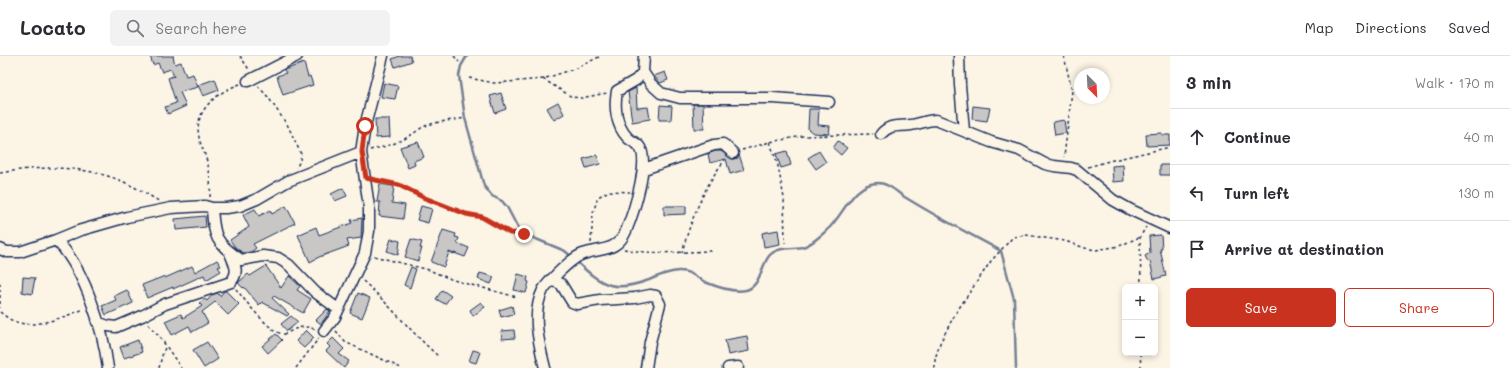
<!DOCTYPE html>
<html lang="en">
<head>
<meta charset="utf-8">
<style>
	:root { --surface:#fff; --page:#f2f2f3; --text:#2b2b33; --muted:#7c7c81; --line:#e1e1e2; --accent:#c8321e }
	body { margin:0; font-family:Mali,sans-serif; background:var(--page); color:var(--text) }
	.controls { position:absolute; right:12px; bottom:12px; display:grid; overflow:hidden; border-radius:6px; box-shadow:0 2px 6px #0003 }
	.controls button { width:36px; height:36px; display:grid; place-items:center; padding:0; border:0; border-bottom:1px solid var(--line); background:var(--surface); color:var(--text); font:20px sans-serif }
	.compass { position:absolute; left:1074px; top:12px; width:36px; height:36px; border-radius:50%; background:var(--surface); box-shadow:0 2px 6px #0003; rotate:156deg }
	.stop { position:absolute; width:12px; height:12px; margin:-9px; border:3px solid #c8321e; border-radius:50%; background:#fff }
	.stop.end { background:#c8321e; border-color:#fff; box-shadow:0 1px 4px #0008 }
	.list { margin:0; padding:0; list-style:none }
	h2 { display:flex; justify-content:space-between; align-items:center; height:52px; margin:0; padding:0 16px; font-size:17px }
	h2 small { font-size:13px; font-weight:400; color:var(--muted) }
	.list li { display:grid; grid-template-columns:26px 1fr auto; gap:12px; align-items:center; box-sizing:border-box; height:56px; padding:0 16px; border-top:1px solid var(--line) }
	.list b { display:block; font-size:15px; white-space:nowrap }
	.list em { font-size:13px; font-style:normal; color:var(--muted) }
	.actions { display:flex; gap:8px; padding:12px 16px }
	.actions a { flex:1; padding:9px 0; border:1px solid var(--accent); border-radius:6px; text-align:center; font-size:14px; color:var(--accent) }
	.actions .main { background:var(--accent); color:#fff }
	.icon { flex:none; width:22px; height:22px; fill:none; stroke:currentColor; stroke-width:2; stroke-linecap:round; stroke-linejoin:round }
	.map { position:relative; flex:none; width:1170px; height:312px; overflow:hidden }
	header { display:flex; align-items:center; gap:24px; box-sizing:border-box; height:56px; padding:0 20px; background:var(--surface); border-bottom:1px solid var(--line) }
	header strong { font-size:19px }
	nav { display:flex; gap:22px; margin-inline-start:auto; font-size:14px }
	.search { width:280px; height:36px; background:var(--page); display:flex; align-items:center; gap:10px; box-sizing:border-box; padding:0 14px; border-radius:6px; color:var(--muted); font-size:15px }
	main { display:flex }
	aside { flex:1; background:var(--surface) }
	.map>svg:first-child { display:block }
</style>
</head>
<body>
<header>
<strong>Locato</strong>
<div class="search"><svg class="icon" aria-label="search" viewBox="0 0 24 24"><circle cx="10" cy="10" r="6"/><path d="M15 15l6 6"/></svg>Search here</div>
<nav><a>Map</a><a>Directions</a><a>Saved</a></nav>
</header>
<main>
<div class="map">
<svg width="1170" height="312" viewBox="0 0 1170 312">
	<rect width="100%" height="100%" fill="#fcf5e5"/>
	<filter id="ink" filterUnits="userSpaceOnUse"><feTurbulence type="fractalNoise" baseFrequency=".025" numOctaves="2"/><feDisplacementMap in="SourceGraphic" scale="8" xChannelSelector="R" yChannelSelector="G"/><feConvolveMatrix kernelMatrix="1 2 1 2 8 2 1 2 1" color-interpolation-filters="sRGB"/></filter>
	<g filter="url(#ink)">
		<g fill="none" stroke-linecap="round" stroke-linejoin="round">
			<!-- stream -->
			<path stroke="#767f94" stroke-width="2.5" d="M467,0L461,10L459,20L465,62L484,130L492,140L502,145L507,151L518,172L524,178L565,195L573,202
				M576,205C602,230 614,237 649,224C658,220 668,216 678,215C688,214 696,221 705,226C717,231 733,237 746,234C760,231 761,210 769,200C777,190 793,193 803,191C812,188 819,181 826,175C843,161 852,128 877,127C886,126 896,135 903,140C935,160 968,177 1001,195L1014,243L1016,312"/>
		</g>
		<!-- building -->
		<path fill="#c8c7c6" stroke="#1b2f5e" d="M150,0H174L173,1L175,8L181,6L186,20L193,18L198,31L180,36L186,50L168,58L165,51L176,47L168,22L173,20L174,21L171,13L162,16L158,7L153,9Z
			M400,0H410L412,5L395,11L392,3Z
			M304,7L308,21L310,20L313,29L283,39L277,20L286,17L284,14Z
			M665,16L668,24L660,27L654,20Z
			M215,23L219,34L203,40L198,29Z
			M384,27L398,30L395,43L381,41Z
			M636,32L637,52L648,51L650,63L632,66L628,36Z
			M501,37L506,53L495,57L490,40Z
			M558,46L564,58L554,64L547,52Z
			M693,48H703L704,73H694Z
			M660,49L672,50L671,64H659Z
			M973,50L990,52L987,65L972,63Z
			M809,53H819L818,69L830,70L829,78L813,77L808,73Z
			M375,63H389L390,81L376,82Z
			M1064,64L1066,77L1055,79L1053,66Z
			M1162,77V79H1170V89L1147,90L1146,78Z
			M838,85L847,92L841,99L833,92Z
			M418,86L424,101L414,105L415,109L408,112L400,91Z
			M715,95H721L732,103L738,102L739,98L744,114L730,118L726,103L710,107L708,98Z
			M787,95L791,109L781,112L776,98Z
			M819,95L826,106L816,113L808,102Z
			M597,99L600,108L586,112L583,103Z
			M1123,109L1124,125L1113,126L1112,110Z
			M1160,109H1170V119H1160Z
			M380,128L394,130L392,147L405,149L403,163L379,160L380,146H377Z
			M343,132L347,140L335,145L331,138Z
			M286,150L295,167L253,188L256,192L251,196L243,197L236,192L230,184L249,171L243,159L255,153L259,160L270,154L272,158Z
			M421,150L432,153L428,167L417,164Z
			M664,150H686V158L664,159Z
			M205,160L206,171L176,174L175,163Z
			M362,162L361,182L347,184L349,190L319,201L310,206L298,179L316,171L319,179L352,167L351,164Z
			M443,174L456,178L455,181L459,182L457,187L469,192L465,201L454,197V198L449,196L444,211L431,206Z
			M778,174L780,188L764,191L762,177Z
			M1161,179L1162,193H1160L1166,220L1154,223L1150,205L1148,206L1145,200L1150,197L1149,180Z
			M391,183L400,185L398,199L387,195Z
			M411,183L422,186L420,192H422L418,205L405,201Z
			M217,204L221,210L218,211L221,215L206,224L204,219L173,233V231L147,242L142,229L165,220V222L192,210L195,216Z
			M266,210L281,232L289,220L300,230L297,234L311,243L303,257L274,240L272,242L289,258L287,260L262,246L259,249L244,231L243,232L238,227L248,218L250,220Z
			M411,211L416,213L410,232L404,229Z
			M480,217L494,221L491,228L478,223Z
			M518,218L528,221L527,225L529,226L526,237L514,234Z
			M23,221L35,222L32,238L22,236Z
			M127,234L133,247L106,259L102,250L116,244L114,240Z
			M442,234L451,240L445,248L436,243Z
			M224,235H226L239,248L228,259L215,246L202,256L208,267L192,276L189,270L172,279L165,265L181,258L183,262L199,252L202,250L199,247L205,243L207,245L212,239L217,237L220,240Z
			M358,237L370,242L362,262L350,257Z
			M481,246L485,251L473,260L470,254Z
			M512,250L514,258L501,261L499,254Z
			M327,253L330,255L321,268L316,264Z
			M291,260L298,266L287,275L281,268Z
			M306,274L314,282L304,292L296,285Z
			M514,274L515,282L502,283L501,275Z
			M276,278L282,284L268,297L262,290Z
			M747,280L749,295L728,299L725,284Z
			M333,282L344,293L339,298L349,305L344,312L326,295L330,291L327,288Z
			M138,284L142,296L124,302L120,291Z
			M207,286L218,303L204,312L193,294Z
			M473,294L480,296L476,307L469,305Z"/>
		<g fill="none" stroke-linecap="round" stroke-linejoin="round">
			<!-- minor casing -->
			<g stroke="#1b2f5e" stroke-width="13">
				<path id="minor" d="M959,0L960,29L964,75
					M643,16L651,28L661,37L680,42H773L829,46
					M248,25L297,0
					M881,78C891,67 898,71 911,69C920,68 927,64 936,64L991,86L1019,94L1045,108L1054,110L1071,112L1077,114L1113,144L1131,154L1170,172
					M644,113L714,89L723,88L733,97
					M212,152C214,182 216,187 241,204L263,200L278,202L289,209L315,236L338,253
					M56,184C85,213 103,273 108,312
					M0,193L7,196H20L56,184L78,175L127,161L171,152L205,150L212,152H226L240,150L257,143L288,125L361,96
					M550,224L561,228L572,246L577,248L600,244L635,242L650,239L656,240L660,248L650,286L646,312
					M97,266L108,270L116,271L142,260L165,248L231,226C240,215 234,208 230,197
					M324,275L335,261L365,197L369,175V151L361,96L365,70L383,0
					M545,312C539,288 531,258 543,234C548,226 555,220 561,214C568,208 574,201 583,198C601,192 617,196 626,175C633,158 651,104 639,90C636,86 630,85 627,81C616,69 614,51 617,35L636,24L643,16L644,0
					M728,312L738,311"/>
			</g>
			<!-- path -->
			<path stroke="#1b2f5e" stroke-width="1.5" stroke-dasharray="3 3" stroke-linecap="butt" d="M240,0L250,15
				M454,0L459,6
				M1064,0L1072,35L1064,101
				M469,22L494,27L543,23L574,13L601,0
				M543,23L572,41L581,42L607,37
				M258,30L268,41L288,70L301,98L300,105L296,112
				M770,86L778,110L784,142L785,187
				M370,94C383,91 396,88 408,81C413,78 418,74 423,71C436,65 451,65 465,62
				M742,94L770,86L803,80L873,78
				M1088,111L1109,105L1170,91
				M0,117C44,109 92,109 132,130C141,134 150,140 159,145
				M373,124L399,129L425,142L466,158L482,161L509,177L524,178
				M210,141C211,129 210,114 206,102C204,95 200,88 199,81C193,54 218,36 240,28
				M591,187L593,157L598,141L609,135L630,136
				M624,193C652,199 683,196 711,195
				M682,197C689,168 706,126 725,104
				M374,200L429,214L453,224L517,241
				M363,225C389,248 411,276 438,300
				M0,227V252
				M1141,231L1140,181L1146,171
				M236,233C244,243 270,277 283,278C286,278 289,276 291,275C300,270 306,270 315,273
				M0,256C5,260 10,264 16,266C36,273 66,260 84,253
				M148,268L160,281L181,312
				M336,275L345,286L401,312
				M1140,297L1141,312
				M159,312L163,296L166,290
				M296,312L319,282
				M935,312V303L940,287L955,258L991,205L1013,181L1026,179L1065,185L1085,192L1096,194L1119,190L1140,181"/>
			<!-- minor -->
			<use href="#minor" stroke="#fcf5e5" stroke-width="10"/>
		</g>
	</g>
	<g fill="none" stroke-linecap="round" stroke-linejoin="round" filter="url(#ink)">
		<!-- route -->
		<path stroke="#c8321e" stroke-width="5" d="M365,70L362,96L366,122L399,129L425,142L466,158L482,161L510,177L524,178"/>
	</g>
</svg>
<div class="controls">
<button>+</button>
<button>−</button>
</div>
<svg class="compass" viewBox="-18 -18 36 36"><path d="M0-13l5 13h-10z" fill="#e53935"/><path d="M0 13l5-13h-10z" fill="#7c7c81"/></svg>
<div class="stop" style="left:365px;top:70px"></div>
<div class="stop end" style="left:524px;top:178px"></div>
</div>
<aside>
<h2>3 min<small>Walk · 170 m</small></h2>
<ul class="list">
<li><svg class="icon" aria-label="ahead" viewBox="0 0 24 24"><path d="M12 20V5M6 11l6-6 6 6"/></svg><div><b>Continue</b></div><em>40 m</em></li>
<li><svg class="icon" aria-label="left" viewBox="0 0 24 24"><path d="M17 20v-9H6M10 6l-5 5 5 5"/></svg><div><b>Turn left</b></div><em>130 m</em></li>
<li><svg class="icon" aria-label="arrive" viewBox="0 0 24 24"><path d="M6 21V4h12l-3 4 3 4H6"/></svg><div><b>Arrive at destination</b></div></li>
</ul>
<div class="actions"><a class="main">Save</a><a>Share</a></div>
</aside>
</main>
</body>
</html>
